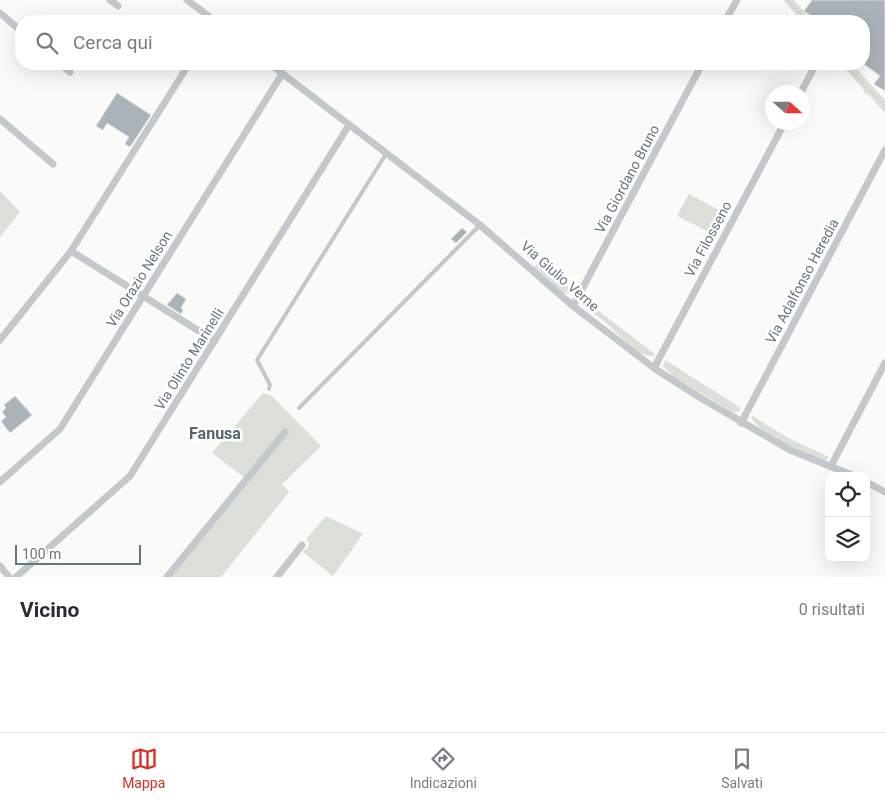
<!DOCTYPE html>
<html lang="it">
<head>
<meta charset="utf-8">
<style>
	:root { --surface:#fff; --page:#f2f2f3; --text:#2b2b33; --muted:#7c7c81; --line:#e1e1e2; --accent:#d93025 }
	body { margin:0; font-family:Roboto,sans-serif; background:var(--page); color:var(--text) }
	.controls { position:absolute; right:15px; bottom:15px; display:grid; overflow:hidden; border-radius:10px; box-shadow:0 5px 20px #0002 }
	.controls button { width:45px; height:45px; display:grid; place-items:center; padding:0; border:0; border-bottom:1px solid var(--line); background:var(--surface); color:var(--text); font:25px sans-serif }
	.compass { position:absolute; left:765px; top:85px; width:45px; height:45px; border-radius:50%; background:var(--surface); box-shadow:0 5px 20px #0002; rotate:111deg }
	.scale { position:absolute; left:15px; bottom:12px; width:126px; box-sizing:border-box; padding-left:5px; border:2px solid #657683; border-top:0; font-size:14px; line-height:18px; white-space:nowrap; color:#657683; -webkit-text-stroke:4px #fff; paint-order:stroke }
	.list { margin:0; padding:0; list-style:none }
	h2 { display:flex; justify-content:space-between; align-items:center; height:65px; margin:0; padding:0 20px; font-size:21px }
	h2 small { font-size:16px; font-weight:400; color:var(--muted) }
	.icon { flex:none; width:28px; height:28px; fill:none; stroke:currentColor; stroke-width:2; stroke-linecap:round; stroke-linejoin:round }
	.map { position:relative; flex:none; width:885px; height:577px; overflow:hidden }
	.search { position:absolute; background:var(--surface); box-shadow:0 5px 20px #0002; left:15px; right:15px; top:15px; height:55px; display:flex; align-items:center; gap:12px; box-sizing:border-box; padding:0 18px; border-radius:20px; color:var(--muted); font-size:19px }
	.sheet { height:155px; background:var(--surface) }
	nav { display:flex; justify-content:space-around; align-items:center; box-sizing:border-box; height:70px; border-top:1px solid var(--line); background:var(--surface); font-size:14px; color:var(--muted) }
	nav a { display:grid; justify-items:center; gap:2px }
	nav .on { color:var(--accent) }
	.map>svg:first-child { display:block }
</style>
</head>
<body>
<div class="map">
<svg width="885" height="577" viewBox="0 0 885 577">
	<rect width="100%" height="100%" fill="#fafaf8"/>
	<!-- green -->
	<path fill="#dadfd7" d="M783,0H794L812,21H802Z
		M841,64H852L885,100V113L868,94H865L863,89Z
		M0,191L20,212L0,237Z
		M689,194L728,215L717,236L677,216Z
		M538,262L573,291L569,294L562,292L534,267Z
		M583,299L655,354L653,356C638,358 617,332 606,323C598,316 589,310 580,304Z
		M665,360L741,408L738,412H732L673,376L663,366Z
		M263,393L272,396L321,446L282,484L289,492L221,577H170L289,432L285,429L245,478L212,453Z
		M751,415L790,439L829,457L826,461C809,454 754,434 751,415Z
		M326,516L363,534L333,576L302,551L307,549L309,544L306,539Z"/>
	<!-- building -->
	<path fill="#aab3b9" stroke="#dcdcda" d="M812,0H885V91L874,84L880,76L864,64V21H819L804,11Z
		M117,93L151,115L130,147L125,144L129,137L107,123L103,130L96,126Z
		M462,228L467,232L456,243L451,239Z
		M177,293L186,299L181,308L183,310L181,314L167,305Z
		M15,396L32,415L10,433L1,421L6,417L2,412L6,408L4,405Z"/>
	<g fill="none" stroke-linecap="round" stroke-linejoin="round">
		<!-- path -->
		<path stroke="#bbbfc2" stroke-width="1" stroke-dasharray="2.5 2.5" stroke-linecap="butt" d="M787,0L807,21
			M845,64L885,107"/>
		<!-- lane -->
		<path stroke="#c3c8cc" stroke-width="4" d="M269,389L270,385L257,360L386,154
			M299,408L480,225"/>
		<!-- street -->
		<path stroke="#c3c8cc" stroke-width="7" d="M110,0L118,6
			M187,0L215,21
			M0,13L21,31
			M725,21L737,0
			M60,64L70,72
			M270,64L480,225L573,306L654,368L699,397L790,450L854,476
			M801,92L816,64
			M0,119L53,164
			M71,251L215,341
			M573,306L702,64
			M0,340L71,251L189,64
			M654,368L785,122
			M741,423L885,150
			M831,466L885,363
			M0,482L60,429L282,74
			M866,482L885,492
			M0,566L9,577
			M16,577L130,476L349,125
			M167,577L285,432
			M277,577L302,545"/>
	</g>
	<g text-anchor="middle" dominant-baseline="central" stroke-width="5" stroke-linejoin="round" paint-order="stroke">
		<!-- street labels -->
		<g font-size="14" fill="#657683" stroke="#fff">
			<text transform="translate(627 179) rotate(-62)">Via Giordano Bruno</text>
			<text transform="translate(708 239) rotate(-62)">Via Filosseno</text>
			<text transform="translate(560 276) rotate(41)">Via Giulio Verne</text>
			<text transform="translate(139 279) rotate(-58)">Via Orazio Nelson</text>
			<text transform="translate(802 281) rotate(-62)">Via Adalfonso Heredia</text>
			<text transform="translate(189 359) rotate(-58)">Via Olinto Marinelli</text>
		</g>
		<!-- quarter labels -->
		<g font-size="16" font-weight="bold" fill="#57646e" stroke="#fff">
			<text x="215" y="433">Fanusa</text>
		</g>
	</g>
</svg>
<div class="controls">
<button><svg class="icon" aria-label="locate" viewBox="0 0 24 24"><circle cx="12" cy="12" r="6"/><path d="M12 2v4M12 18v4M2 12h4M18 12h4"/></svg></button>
<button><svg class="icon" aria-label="layers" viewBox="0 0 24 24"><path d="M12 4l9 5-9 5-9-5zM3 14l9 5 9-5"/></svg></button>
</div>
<svg class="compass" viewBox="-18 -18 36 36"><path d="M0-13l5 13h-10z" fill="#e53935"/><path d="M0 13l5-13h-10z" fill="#7c7c81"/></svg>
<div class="scale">100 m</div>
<div class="search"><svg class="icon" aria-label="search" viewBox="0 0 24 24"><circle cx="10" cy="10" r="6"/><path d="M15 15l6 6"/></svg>Cerca qui</div>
</div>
<section class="sheet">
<h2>Vicino<small>0 risultati</small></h2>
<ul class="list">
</ul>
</section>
<nav>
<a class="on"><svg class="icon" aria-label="map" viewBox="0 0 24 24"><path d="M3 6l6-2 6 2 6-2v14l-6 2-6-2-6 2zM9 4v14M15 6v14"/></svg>Mappa</a>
<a><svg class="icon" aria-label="directions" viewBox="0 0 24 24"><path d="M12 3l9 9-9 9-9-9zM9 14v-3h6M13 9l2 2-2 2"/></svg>Indicazioni</a>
<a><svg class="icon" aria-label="saved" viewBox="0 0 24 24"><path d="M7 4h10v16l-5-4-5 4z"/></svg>Salvati</a>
</nav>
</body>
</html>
